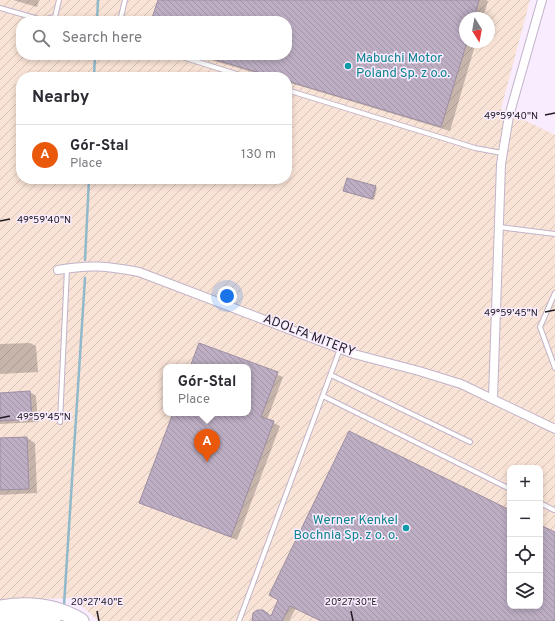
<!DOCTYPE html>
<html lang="en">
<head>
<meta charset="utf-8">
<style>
	:root { --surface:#fff; --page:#f2f2f3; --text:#2b2b33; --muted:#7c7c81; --line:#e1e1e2; --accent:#ea580c }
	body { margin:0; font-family:Overpass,sans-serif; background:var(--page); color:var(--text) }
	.controls { position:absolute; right:12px; bottom:12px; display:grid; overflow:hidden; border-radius:8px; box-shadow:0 2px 6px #0003 }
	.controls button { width:36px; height:36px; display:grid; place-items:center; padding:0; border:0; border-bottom:1px solid var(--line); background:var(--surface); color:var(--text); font:20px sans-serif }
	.compass { position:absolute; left:459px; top:12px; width:36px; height:36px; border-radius:50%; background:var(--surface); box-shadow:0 2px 6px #0003; rotate:169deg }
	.you { position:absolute; left:227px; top:296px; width:14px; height:14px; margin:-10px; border:3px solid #fff; border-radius:50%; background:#1a73e8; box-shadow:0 0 0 6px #1a73e833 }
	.badge { display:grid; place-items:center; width:26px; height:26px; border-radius:50%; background:var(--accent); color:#fff; font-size:13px; font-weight:700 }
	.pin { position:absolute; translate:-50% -33px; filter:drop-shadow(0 1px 2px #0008) }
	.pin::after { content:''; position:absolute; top:21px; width:14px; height:12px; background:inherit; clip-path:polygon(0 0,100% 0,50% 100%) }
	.popup { position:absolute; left:163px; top:364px; width:88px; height:52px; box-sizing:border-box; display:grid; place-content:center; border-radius:8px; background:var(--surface); filter:drop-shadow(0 1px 3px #0005); font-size:13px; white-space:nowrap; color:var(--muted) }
	.popup b { font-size:15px; color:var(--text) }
	.popup::after { content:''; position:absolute; left:50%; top:100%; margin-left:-8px; border:8px solid transparent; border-top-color:var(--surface) }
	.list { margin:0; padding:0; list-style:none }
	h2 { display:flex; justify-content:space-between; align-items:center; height:52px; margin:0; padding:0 16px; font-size:17px }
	h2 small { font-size:13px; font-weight:400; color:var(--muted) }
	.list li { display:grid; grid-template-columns:26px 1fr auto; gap:12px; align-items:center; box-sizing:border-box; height:60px; padding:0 16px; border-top:1px solid var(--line) }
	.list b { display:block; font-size:15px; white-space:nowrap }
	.list p { margin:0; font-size:13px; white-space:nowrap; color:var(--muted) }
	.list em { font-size:13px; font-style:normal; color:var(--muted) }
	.icon { flex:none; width:22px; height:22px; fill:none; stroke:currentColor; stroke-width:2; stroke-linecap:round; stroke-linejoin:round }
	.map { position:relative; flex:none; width:555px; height:621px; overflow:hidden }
	.search { position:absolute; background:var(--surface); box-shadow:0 2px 6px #0003; left:16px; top:16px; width:276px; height:44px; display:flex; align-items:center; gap:10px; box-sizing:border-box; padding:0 14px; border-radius:16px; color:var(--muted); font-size:15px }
	.panel { position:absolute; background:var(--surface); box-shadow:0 2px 6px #0003; left:16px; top:72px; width:276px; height:112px; border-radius:16px }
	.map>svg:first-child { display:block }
</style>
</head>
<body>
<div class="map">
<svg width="555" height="621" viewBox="0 0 555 621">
	<defs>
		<pattern id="industrial-furrows" width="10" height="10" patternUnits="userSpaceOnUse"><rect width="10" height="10" fill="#f9e3d6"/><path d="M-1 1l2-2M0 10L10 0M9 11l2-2" fill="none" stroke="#d5c2b7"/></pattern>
		<pattern id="building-back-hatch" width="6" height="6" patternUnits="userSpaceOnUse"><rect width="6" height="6" fill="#bdaec4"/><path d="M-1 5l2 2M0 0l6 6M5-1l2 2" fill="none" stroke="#a295a8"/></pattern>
	</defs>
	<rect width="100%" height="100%" fill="#f9ecff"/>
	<!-- industrial -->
	<path fill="url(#industrial-furrows)" fill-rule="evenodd" d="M0,0H530L501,109L555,135V621H98L74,598L0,600ZM465,18H489V42H465ZM21,21H287V55H21ZM21,77H287V179H21ZM166,367H248V413H166ZM510,468H540V606H510Z"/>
	<!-- shadow -->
	<path fill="#0003" d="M13,0H39L37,7Z
		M159,0H486L488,1L483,18H465V42H476L450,131L287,82V77H269L194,55H287V21H153Z
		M347,179L377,188L374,200L346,192Z
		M30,343L36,346L38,372L0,374V344Z
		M200,344L283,377L267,420L280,426L237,540L140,502L174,413H248V367H191Z
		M30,392L36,396L38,422L0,424V394Z
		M27,438L35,443L37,493L0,495V439Z
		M510,511V606H540V526L555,533V621H322L296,608L289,621H254L271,617L280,600Z"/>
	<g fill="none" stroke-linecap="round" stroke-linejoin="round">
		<!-- stream -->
		<path stroke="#91b9cc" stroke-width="2.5" d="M97,21L98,0
			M94,77L95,55
			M85,260L89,179
			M64,605L85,278"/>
	</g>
	<!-- building -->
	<path fill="url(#building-back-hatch)" stroke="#9d8ea3" d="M158,0H479L474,18H465V42H467L441,127L287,81V77H274L206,57V55H287V21H151Z
		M347,178L376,186L372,199L343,191Z
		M199,343L278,372L261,417L274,421L231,537L139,503L173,413H248V367H190Z
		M30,391L32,419L0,421V393Z
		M349,431L510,510V606H540V525L555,532V621H321L290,606L282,621H252L253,613L257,610H263L271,616L278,600L269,595Z
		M27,437L29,489L0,490V438Z"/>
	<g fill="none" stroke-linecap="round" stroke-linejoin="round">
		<!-- service casing -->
		<g stroke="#c2b3c9" stroke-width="6">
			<path id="service" d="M0,8L42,20L55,17L59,0
				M120,21L125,0
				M176,55L246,77
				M287,90L475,148L502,153
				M499,227L555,234
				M555,293L540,327L555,368
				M331,375L470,442
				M323,396L510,489
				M60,422L67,269
				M540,503L554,510
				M239,621L340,349"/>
		</g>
		<!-- minor casing -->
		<g stroke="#c2b3c9" stroke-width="10">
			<path id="minor" d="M58,270C90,264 107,266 139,272L354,354L419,371L461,384L555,429
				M493,398L501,164L509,116L542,0"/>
		</g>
		<!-- motorway casing -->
		<g stroke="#c2b3c9" stroke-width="17">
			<path id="motorway" d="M0,608C29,603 56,606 81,621
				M0,619L29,617L53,621"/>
		</g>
		<!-- service -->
		<use href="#service" stroke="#fff" stroke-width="4"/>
		<!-- minor -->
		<use href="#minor" stroke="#fff" stroke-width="8"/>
		<!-- motorway -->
		<use href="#motorway" stroke="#fff" stroke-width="15"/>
	</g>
	<!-- ticks -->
	<path fill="none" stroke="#201b23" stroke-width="1.5" d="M545,115L555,113M0,221L10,219M545,312L555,310M0,418L10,416M97,611L99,621M351,611L353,621"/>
	<!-- markers -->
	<g fill="#0f9aa8" stroke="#f9ecff" stroke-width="1.5">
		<circle cx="348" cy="66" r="4"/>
		<circle cx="406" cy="528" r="4"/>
	</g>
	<g text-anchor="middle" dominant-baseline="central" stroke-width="3" stroke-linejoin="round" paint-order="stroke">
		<!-- culture labels -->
		<g font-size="13" fill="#0d838f" stroke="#f9ecff" text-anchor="start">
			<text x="356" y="59">Mabuchi Motor<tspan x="356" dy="15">Poland Sp. z o.o.</tspan></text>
			<text x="398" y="521" text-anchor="end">Werner Kenkel<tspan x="398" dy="15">Bochnia Sp. z o. o.</tspan></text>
		</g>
		<!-- street labels -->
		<g font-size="13" fill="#201b23" stroke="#f9ecff">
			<text transform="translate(309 336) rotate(21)">ADOLFA MITERY</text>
		</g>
	</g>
	<g font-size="10" text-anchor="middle" fill="#201b23" stroke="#f9ecff" stroke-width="3" stroke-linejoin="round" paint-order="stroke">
		<text x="511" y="119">49°59'40"N</text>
		<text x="44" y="223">49°59'40"N</text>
		<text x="511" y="316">49°59'45"N</text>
		<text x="44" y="420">49°59'45"N</text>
		<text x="97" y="605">20°27'40"E</text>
		<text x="351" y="605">20°27'30"E</text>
	</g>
</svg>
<div class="controls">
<button>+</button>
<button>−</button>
<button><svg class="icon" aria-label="locate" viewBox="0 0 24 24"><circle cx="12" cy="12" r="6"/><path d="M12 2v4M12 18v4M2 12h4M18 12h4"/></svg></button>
<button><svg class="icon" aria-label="layers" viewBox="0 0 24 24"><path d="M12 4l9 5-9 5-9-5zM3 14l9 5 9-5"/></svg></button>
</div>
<svg class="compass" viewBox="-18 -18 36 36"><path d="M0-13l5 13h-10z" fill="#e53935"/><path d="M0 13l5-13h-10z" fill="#7c7c81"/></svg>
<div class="you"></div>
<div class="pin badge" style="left:207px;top:462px">A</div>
<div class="popup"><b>Gór-Stal</b>Place</div>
<div class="search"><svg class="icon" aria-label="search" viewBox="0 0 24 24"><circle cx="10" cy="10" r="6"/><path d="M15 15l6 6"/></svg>Search here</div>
<section class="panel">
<h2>Nearby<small></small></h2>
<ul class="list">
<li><span class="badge">A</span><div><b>Gór-Stal</b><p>Place</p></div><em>130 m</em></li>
</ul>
</section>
</div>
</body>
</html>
